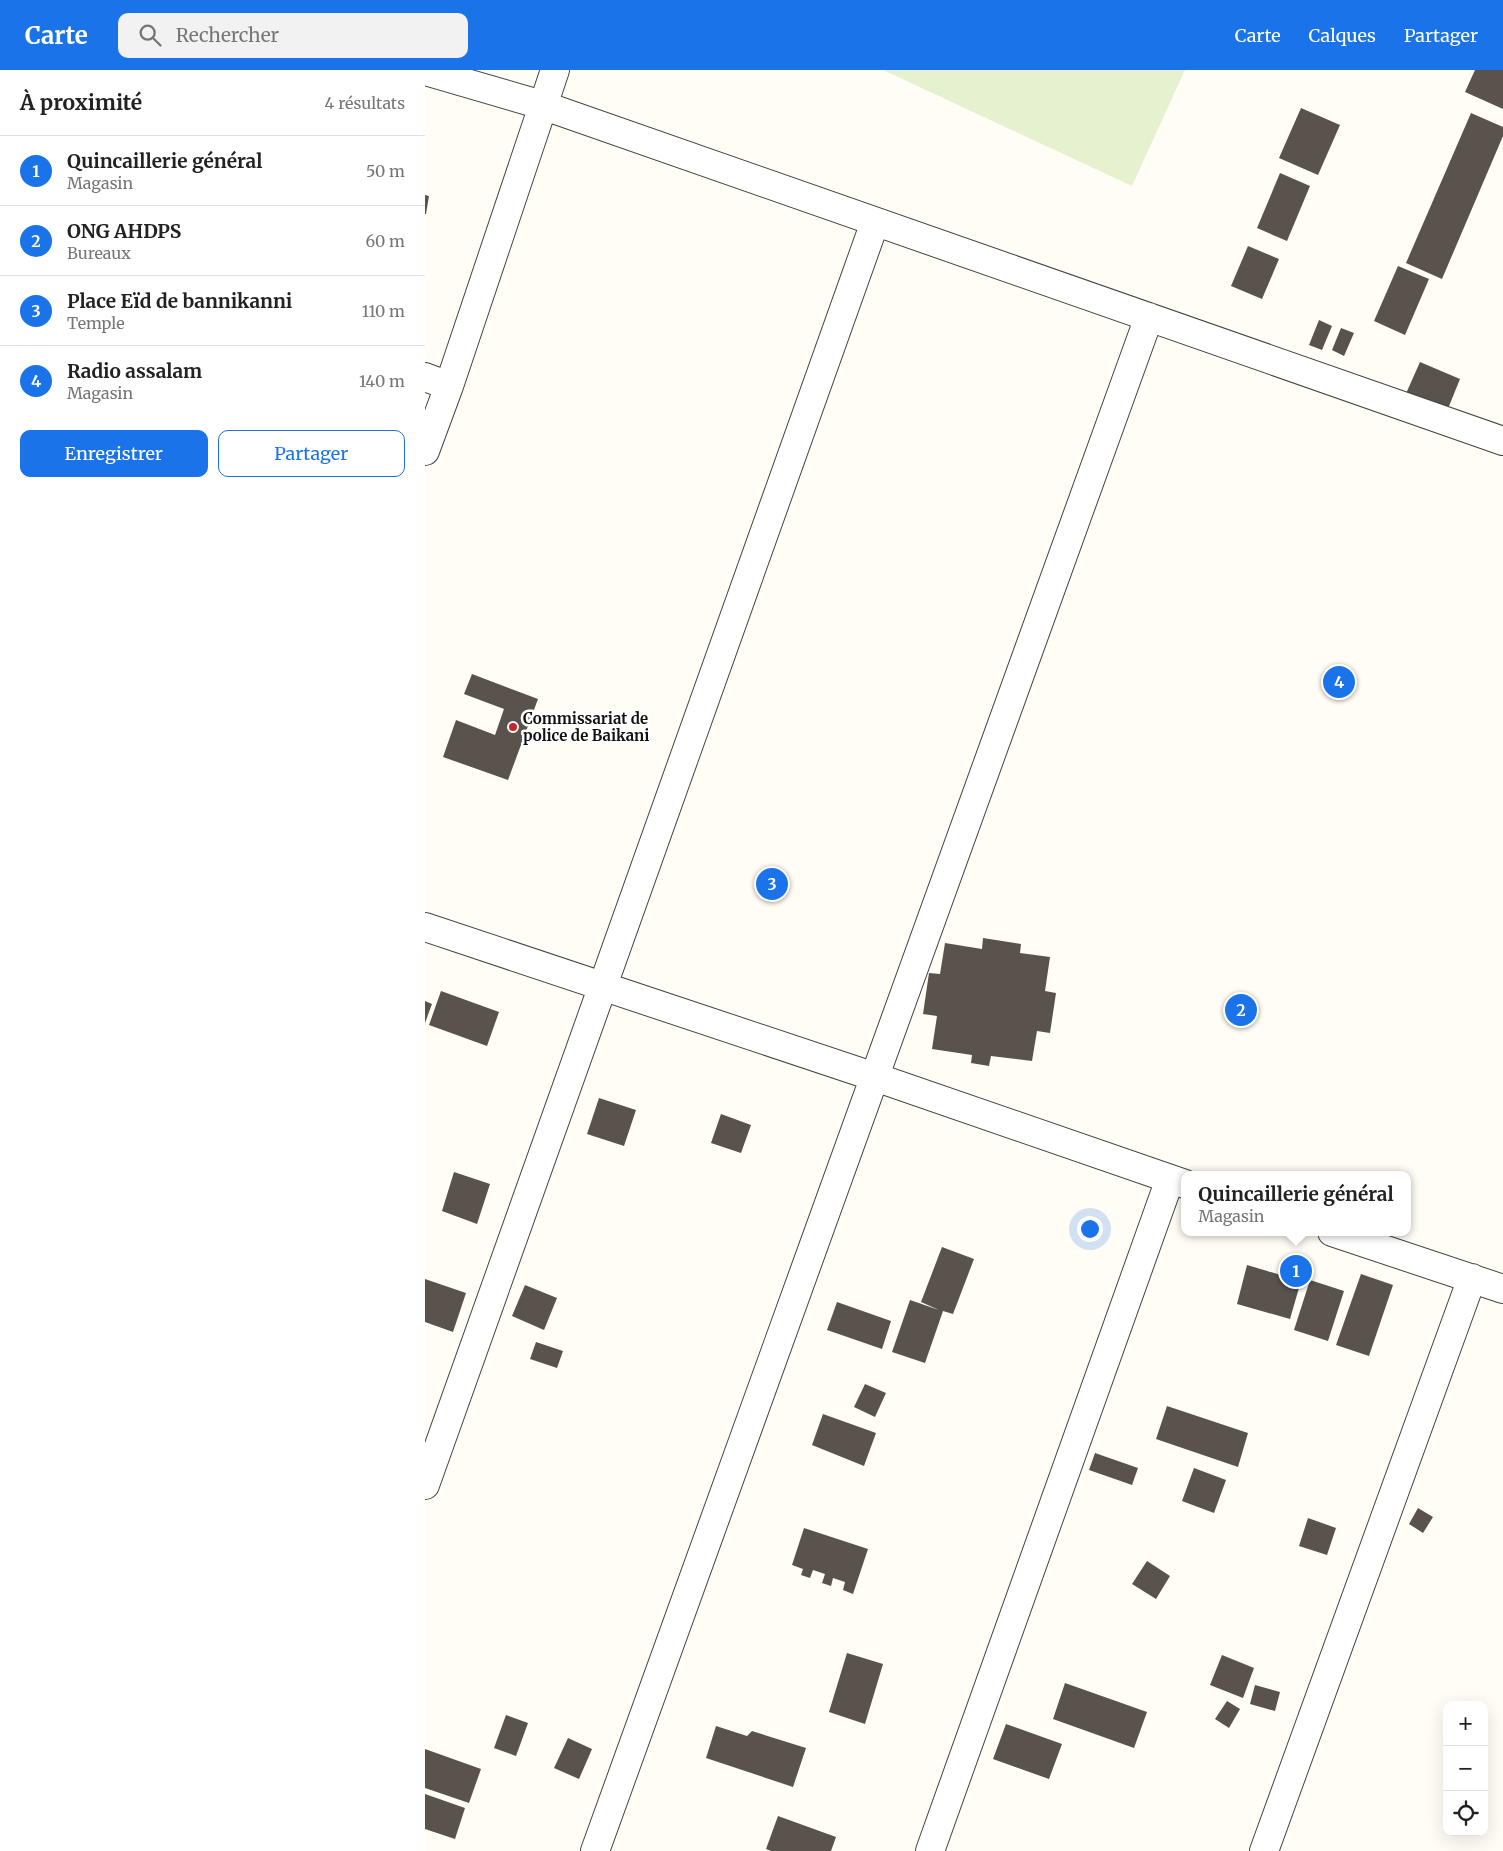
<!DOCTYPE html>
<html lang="fr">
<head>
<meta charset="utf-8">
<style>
	:root { --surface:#fff; --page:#f2f2f2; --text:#222; --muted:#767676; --line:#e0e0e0; --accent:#1a73e8 }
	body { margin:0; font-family:Merriweather,serif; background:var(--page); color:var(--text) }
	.controls { position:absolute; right:15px; bottom:15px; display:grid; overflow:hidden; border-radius:10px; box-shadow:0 5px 20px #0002 }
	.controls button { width:45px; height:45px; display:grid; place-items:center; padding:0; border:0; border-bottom:1px solid var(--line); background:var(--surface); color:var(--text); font:25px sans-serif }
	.you { position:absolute; left:664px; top:1158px; width:18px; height:18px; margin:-12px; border:4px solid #fff; border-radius:50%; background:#1a73e8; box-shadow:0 0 0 8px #1a73e833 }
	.badge { display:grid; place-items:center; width:32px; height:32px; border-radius:50%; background:var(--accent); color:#fff; font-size:16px; font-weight:700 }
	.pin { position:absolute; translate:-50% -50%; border:2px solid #fff; box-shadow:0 1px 5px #0006 }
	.popup { position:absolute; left:756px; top:1101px; width:230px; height:65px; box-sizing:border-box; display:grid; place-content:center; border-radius:10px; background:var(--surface); filter:drop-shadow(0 1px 4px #0005); font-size:16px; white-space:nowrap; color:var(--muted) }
	.popup b { font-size:19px; color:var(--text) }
	.popup::after { content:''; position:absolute; left:50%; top:100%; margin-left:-10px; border:10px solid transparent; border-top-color:var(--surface) }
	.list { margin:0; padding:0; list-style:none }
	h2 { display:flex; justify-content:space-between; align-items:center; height:65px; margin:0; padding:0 20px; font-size:21px }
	h2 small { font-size:16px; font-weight:400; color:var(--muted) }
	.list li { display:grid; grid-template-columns:32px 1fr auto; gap:15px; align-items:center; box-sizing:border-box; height:70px; padding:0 20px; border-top:1px solid var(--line) }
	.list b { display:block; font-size:19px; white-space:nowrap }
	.list p { margin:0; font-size:16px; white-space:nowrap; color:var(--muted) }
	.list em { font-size:16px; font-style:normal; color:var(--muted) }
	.actions { display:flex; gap:10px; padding:15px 20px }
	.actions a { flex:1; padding:11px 0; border:1px solid var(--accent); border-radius:10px; text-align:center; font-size:18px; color:var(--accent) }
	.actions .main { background:var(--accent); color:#fff }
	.icon { flex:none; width:28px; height:28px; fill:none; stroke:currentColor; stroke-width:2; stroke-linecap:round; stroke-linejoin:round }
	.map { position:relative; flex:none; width:1078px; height:1781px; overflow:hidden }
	header { display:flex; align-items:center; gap:30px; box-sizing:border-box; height:70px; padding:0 25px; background:var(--accent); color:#fff }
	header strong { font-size:24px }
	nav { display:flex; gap:28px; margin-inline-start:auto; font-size:18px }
	.search { width:350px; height:45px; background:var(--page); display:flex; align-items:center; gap:12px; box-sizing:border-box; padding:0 18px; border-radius:10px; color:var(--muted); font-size:19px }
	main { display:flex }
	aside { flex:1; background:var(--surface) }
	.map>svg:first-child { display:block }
</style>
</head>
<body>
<header>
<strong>Carte</strong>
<div class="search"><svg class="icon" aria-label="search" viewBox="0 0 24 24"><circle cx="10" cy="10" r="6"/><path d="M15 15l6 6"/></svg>Rechercher</div>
<nav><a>Carte</a><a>Calques</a><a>Partager</a></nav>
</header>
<main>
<aside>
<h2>À proximité<small>4 résultats</small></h2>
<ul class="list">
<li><span class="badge">1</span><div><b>Quincaillerie général</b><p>Magasin</p></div><em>50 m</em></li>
<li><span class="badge">2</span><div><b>ONG AHDPS</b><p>Bureaux</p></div><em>60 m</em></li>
<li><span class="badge">3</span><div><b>Place Eïd de bannikanni</b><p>Temple</p></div><em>110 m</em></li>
<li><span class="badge">4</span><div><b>Radio assalam</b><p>Magasin</p></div><em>140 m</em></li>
</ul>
<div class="actions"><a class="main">Enregistrer</a><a>Partager</a></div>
</aside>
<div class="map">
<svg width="1078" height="1781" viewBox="0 0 1078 1781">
	<rect width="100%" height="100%" fill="#fffdf5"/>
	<!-- pitch -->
	<path fill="#e6f2cf" d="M458,0H760L707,116Z"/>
	<!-- building -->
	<path fill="#5a524d" d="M1050,0H1078V39L1040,22Z
		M876,38L915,55L893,105L854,88Z
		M1046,43L1078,57V66L1017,209L981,193Z
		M855,103L885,116L862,171L832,158Z
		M0,125L4,126L1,144H0Z
		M823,176L854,189L837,229L806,216Z
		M973,196L1004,209L980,265L949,251Z
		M894,250L907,256L897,280L884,275Z
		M916,258L929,263L919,286L907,280Z
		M995,292L1035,309L1020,346L979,328Z
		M47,604L113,629L83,710L18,687L31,650L70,665L79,639L39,624Z
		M558,868L596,874L595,883L625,887L620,921L631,923L625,963L612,961L607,991L566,986L564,996L546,993L547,985L507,979L512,946L498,944L504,903L515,904L520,873L557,879Z
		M16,921L74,942L62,976L4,955Z
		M0,931L7,934L0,953Z
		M174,1028L211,1040L199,1076L162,1064Z
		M296,1044L326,1055L316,1083L286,1073Z
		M29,1102L65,1114L52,1154L17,1141Z
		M517,1177L549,1189L528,1244L518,1241L500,1293L467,1282L485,1230L514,1240L496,1232Z
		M822,1195L876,1211L865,1249L812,1234Z
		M936,1204L968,1215L944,1286L911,1275Z
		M0,1209L41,1223L28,1262L0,1252Z
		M885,1210L919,1221L903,1271L869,1260Z
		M100,1215L132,1228L119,1260L87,1246Z
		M412,1232L466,1251L457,1279L402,1260Z
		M111,1272L138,1281L132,1298L105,1289Z
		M440,1314L461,1323L450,1347L429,1337Z
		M742,1336L823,1363L813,1397L731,1369Z
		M398,1344L451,1363L439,1396L387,1375Z
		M670,1383L713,1398L707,1415L664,1400Z
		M769,1398L801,1410L789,1443L757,1431Z
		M993,1438L1008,1447L998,1463L984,1454Z
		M883,1448L911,1458L902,1485L874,1476Z
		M379,1458L443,1479L428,1524L418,1520L420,1512L408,1508L406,1516L397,1513L400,1504L388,1500L385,1508L376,1505L378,1499L367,1495Z
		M722,1491L745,1506L731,1529L707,1514Z
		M422,1583L458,1594L440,1654L404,1642Z
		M797,1585L829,1598L818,1628L785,1615Z
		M640,1613L722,1642L709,1678L628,1649Z
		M830,1615L855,1622L850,1641L825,1634Z
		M802,1631L815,1639L804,1658L790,1649Z
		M81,1645L103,1653L91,1686L69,1678Z
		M581,1654L637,1674L624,1709L568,1689Z
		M291,1656L322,1666L327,1661L381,1678L368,1717L281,1688Z
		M143,1668L167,1679L154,1709L129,1698Z
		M0,1679L56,1699L44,1733L0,1718Z
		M0,1724L40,1738L30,1769L0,1759Z
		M353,1746L411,1767L406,1781H346L341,1779Z"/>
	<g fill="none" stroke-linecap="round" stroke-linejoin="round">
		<!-- minor casing -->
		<g stroke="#444" stroke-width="30">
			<path id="minor" d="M0,1L117,35L1078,371
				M0,307L24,316
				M0,381L24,316L130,0
				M0,857L450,1007L760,1114
				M907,1162L1078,1219
				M0,1415L450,152
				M170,1781L724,247
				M505,1781L745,1109
				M839,1781L1047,1208"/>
		</g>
		<!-- minor -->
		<use href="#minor" stroke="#fff" stroke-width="28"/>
	</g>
	<!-- markers -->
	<circle fill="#c4262e" stroke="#fff" stroke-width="2" cx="88" cy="657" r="5"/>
	<g text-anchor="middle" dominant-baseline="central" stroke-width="5" stroke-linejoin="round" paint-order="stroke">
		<!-- poi labels -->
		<g font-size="15" font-weight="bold" fill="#111" stroke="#fff" text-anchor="start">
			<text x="98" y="648">Commissariat de<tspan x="98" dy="17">police de Baikani</tspan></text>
		</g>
	</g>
</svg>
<div class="controls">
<button>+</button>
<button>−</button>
<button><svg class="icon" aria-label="locate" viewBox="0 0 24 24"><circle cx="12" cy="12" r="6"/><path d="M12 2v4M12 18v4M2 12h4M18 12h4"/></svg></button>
</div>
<div class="you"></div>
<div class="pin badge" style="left:871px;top:1201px">1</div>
<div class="popup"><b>Quincaillerie général</b>Magasin</div>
<div class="pin badge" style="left:816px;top:940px">2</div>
<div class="pin badge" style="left:347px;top:814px">3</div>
<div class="pin badge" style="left:914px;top:612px">4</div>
</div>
</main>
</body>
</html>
